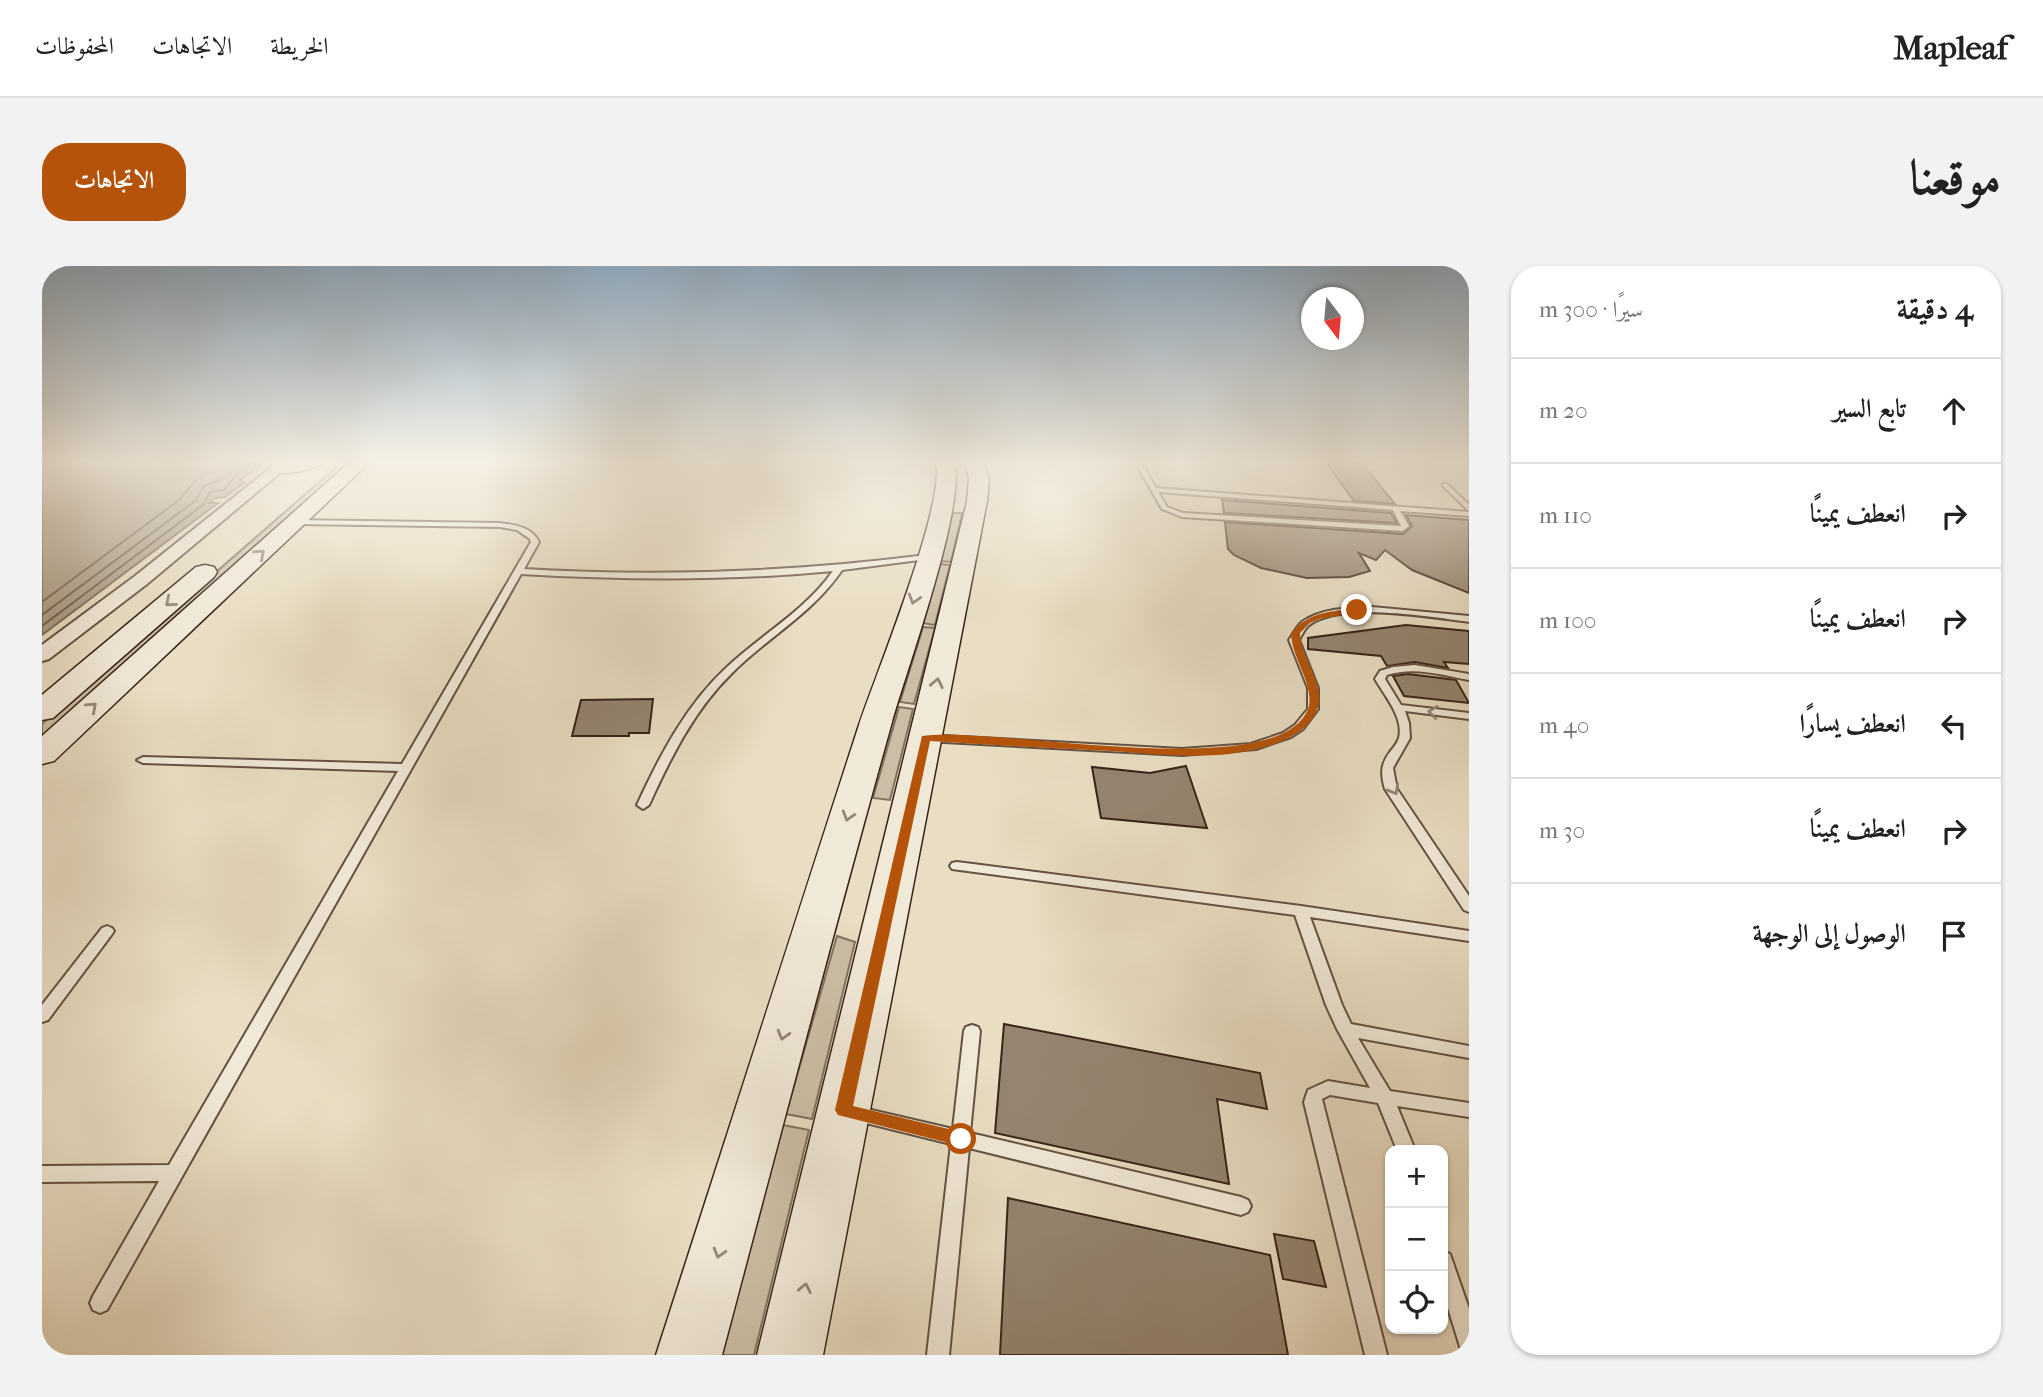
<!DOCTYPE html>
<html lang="ar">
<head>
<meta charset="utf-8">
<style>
	:root { --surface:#fff; --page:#f2f2f2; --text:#222; --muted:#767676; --line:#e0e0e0; --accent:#b45309 }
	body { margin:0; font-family:"IM FELL French Canon",Amiri,serif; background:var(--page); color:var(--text); direction:rtl }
	.controls { position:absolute; right:21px; bottom:21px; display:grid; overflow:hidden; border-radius:14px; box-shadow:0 2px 5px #0004 }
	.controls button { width:63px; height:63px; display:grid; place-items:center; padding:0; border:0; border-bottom:2px solid var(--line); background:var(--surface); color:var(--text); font:35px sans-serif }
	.compass { position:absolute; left:1259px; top:21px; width:63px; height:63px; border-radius:50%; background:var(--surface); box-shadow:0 2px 5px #0004; rotate:164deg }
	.stop { position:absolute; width:21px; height:21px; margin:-16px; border:5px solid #b45309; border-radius:50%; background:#fff }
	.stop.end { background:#b45309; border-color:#fff; box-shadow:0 2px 7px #0008 }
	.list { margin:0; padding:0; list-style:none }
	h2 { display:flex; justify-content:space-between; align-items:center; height:91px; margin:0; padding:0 28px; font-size:30px }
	h2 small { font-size:23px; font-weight:400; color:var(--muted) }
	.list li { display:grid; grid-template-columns:46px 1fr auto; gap:21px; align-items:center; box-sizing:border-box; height:105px; padding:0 28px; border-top:2px solid var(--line) }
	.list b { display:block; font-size:26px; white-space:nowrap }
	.list em { font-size:23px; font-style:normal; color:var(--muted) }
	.icon { flex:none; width:38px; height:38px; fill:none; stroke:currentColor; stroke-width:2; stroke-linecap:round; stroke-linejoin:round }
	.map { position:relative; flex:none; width:1427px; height:1089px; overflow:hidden; direction:ltr; border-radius:28px }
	header { display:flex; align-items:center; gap:42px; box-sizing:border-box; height:98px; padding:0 35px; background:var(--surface); border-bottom:2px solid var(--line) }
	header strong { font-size:33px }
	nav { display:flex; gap:38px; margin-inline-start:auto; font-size:24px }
	.intro { display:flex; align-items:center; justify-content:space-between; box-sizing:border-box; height:168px; padding:0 42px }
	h1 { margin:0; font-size:49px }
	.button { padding:18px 32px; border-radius:28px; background:var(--accent); color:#fff; font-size:24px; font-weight:700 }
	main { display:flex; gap:42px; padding:0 42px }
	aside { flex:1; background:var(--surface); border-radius:28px; box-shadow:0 2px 5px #0004 }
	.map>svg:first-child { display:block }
</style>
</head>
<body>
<header>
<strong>Mapleaf</strong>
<nav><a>الخريطة</a><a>الاتجاهات</a><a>المحفوظات</a></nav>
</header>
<div class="intro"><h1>موقعنا</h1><a class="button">الاتجاهات</a></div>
<main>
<aside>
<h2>4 دقيقة<small>سيرًا · 300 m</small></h2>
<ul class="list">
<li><svg class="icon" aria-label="ahead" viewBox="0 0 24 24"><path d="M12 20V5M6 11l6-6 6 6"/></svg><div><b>تابع السير</b></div><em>20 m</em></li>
<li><svg class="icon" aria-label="right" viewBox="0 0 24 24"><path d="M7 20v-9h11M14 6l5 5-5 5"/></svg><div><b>انعطف يمينًا</b></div><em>110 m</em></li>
<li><svg class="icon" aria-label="right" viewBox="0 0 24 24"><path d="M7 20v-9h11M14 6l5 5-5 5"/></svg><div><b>انعطف يمينًا</b></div><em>100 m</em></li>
<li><svg class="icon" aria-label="left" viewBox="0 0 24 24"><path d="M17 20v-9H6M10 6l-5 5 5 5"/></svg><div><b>انعطف يسارًا</b></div><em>40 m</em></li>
<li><svg class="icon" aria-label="right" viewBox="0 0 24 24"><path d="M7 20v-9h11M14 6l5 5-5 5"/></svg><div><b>انعطف يمينًا</b></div><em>30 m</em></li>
<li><svg class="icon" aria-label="arrive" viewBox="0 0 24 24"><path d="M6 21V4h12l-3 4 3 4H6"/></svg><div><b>الوصول إلى الوجهة</b></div></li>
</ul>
</aside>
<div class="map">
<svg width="1427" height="1089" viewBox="0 0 1427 1089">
	<rect width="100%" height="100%" fill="#e9ddc3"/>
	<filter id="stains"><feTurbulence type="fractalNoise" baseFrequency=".00286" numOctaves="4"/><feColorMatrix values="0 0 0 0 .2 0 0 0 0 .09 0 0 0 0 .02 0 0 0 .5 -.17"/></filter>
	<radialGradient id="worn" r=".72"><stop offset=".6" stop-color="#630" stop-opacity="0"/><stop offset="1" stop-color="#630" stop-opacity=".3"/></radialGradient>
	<!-- green -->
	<path fill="#cbbea6" stroke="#81715e" stroke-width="2" d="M300,196H309L0,471V458Z
		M911,247H920L909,296L897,295Z
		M896,298L908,299L893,359L880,357Z
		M881,361L893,362L872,438L858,436Z
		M857,441L871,443L848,534L831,532Z
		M795,670L813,676L770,853L744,848Z
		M741,859L767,864L712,1089H678Z"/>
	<!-- water -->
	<path fill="#ac9e89" stroke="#7d6d5b" stroke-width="2" d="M0,196H223L197,215L203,216L183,231L173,232L167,237H176L0,369Z"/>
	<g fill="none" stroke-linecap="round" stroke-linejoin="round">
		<!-- shore -->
		<path stroke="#726150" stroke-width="2" d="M0,336L137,234L155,213L174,205L180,196
			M0,349L153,235L162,220L183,212L196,196
			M0,360L161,239L168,226L182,224L195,208L211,196"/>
	</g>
	<!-- building -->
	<path fill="#948470" stroke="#372417" stroke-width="2" d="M1284,196H1319L1353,238L1312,235Z
		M1180,234L1349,247L1355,257L1182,247Z
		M1364,249L1427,254V327L1370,304L1343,284L1334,294L1317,287L1328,305L1307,311L1265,312L1219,302L1192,289L1186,283L1183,256L1361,268L1370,260Z
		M1364,359L1427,365V398L1402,396L1406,402L1373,396L1345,400L1339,390L1266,383V372Z
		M1366,408L1414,414L1427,437L1362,430L1351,410Z
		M611,433L607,467H587V470H530L539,434Z
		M1144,500L1165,562L1059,552L1050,501L1108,507Z
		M962,758L1218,807L1225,843L1175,833L1187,918L953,867Z
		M966,932L1228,989L1246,1089H958Z
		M1232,968L1272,975L1284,1021L1241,1013Z"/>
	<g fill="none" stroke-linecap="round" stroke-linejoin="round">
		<!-- lane casing -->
		<g stroke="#645242" stroke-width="4">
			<path id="lane" d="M1093,196H1099L1114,222L1427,246V250L1358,245L1367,260L1361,265L1140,251L1120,243ZM1116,226L1351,244L1359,260L1141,247L1125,241Z
				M1401,218H1405L1427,239V245L1401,220Z
				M251,254L458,257C473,259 490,261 497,276L482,303C617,311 751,306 885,289L889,291L885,293L800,304C770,348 727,370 690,407C652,444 629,491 607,539L601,543L595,539C618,489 644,439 685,401C720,368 763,345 791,305C687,315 583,314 479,308L65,1044L58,1047L51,1044L48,1037L51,1030L117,915L0,916V900L127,899L356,505L101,497L95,494L101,491L360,498L489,276L488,273L475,264L458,261L254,258H251Z
				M1330,341L1427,350V356C1389,351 1296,335 1266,360C1262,364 1259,370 1257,374L1276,422V443L1261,463L1249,471L1214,483L1140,489L884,475L879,472L884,469L1140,483L1209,478L1241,467L1253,459L1266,443V422L1247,374C1251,368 1255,360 1260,356C1280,342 1307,342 1330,341Z
				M1373,399L1427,408V414C1400,409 1372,400 1345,409L1343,413L1359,439L1427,447V453L1363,445L1367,457L1368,472L1351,502L1355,523L1427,630V646L1422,644L1343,523C1339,509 1338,499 1348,486C1351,482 1355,478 1357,472C1362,452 1343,430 1333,413L1338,405L1351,401Z
				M915,596L1259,640L1427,665V675L1268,651L1300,739L1309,758L1427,780V792L1316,772L1348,825L1427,837V851L1355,840L1373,884H1355L1336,837L1288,829L1280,833L1345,1089H1323L1262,836L1266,824L1286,815L1328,822L1295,763L1284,739L1253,649L910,603L908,600L910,597Z
				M65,660L70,662L72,665L70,668L6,754L0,756V739L60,662Z
				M930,759L936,761L938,765L928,867L1199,931L1206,934L1209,940L1206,946L1199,949L927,882L907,1089H885L909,878L812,854L806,852L803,847L806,842L812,840L911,863L922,765L924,761Z
				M1401,985L1408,988L1427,1043V1087L1419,1084L1401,1026Z"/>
		</g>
		<!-- street casing -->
		<g stroke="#645242" stroke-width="4">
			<path id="street" d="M236,196H251L105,318L7,393L0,395V379L93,310Z"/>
		</g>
		<!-- secondary casing -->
		<g stroke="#372417" stroke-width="3">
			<path id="secondary" d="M239,196H281C273,205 243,209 230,206L228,202L230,198Z
				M308,196H328L12,495L0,498V470Z
				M894,196H912C925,237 864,406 850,456C791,667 736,878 680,1089H614C682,879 749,668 817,459C834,408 904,238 894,196Z
				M923,196H941L947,213L945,235L781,1089H715L925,235L927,213Z
				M163,299L172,301L175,306L172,311L11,452L0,454V429L154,301Z"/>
		</g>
		<!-- lane -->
		<use href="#lane" fill="#f1e9d8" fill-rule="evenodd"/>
		<!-- street -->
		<use href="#street" fill="#f1e9d8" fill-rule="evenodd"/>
		<!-- secondary -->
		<use href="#secondary" fill="#f1e9d8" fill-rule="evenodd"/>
	</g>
	<!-- one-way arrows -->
	<defs><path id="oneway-chevron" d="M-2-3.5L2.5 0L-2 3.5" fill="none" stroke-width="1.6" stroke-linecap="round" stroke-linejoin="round" transform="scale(1.75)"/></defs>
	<g stroke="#948678">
		<use href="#oneway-chevron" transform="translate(218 288) rotate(-42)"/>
		<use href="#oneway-chevron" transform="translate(872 333) rotate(107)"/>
		<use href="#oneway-chevron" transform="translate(128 336) rotate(140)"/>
		<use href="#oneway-chevron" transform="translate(895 417) rotate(-78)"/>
		<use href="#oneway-chevron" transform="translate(50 441) rotate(-42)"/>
		<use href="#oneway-chevron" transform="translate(1391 446) rotate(-173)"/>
		<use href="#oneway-chevron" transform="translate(1352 524) rotate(61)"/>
		<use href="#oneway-chevron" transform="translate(806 550) rotate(107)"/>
		<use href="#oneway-chevron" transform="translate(741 769) rotate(106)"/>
		<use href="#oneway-chevron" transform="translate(677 987) rotate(106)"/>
		<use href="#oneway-chevron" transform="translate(763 1022) rotate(-78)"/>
	</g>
	<!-- sky -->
	<linearGradient id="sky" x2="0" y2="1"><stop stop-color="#90abc2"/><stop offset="0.56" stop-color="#f5f0e4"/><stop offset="1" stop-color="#f5f0e4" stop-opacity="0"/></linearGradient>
	<rect width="1427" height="348" fill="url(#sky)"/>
	<!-- route -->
	<path fill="#b45309" d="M1315,342L1318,346L1277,353L1268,357L1258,367C1258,392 1285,420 1275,444C1262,475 1217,484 1188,488C1149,492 1109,488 1070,485C1009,482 948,479 888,475L811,840L919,866L925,868L927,873L925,878L919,880L796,849L793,844L880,470C949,459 1237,520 1266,443C1274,421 1249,391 1249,367C1268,345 1288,346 1315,342Z"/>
	<rect width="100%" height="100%" filter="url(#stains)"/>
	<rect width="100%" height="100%" fill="url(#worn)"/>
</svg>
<div class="controls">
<button>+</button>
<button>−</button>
<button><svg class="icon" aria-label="locate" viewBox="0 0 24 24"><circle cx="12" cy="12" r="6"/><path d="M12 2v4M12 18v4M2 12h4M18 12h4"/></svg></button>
</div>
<svg class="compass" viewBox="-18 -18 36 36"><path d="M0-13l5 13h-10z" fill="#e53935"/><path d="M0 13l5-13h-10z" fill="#767676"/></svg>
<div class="stop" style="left:919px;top:873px"></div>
<div class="stop end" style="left:1315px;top:344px"></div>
</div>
</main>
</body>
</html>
